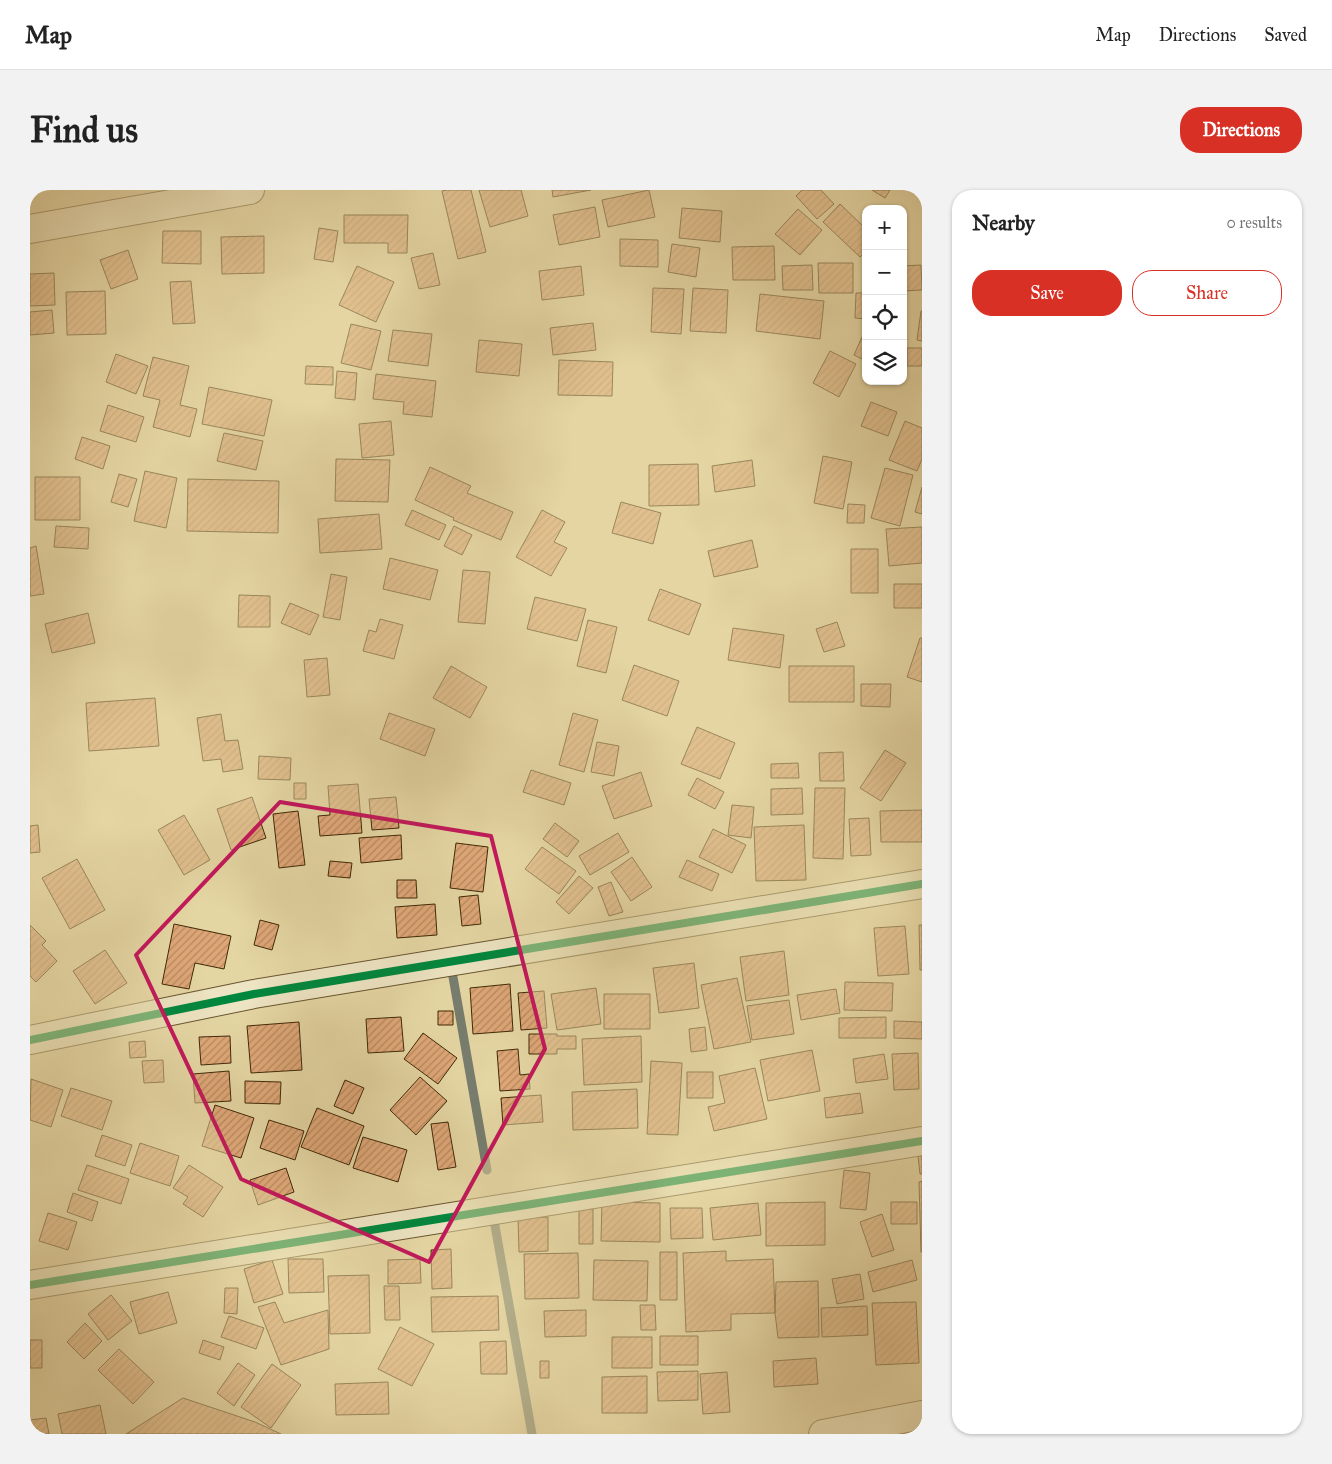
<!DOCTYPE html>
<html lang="en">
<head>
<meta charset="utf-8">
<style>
	:root { --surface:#fff; --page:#f2f2f2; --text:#222; --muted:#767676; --line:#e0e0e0; --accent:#d93025 }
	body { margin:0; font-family:"IM FELL Great Primer",serif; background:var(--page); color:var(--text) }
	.controls { position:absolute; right:15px; top:15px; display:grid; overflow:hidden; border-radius:10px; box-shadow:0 1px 4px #0004 }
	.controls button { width:45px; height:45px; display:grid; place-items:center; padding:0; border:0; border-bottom:1px solid var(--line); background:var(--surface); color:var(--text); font:25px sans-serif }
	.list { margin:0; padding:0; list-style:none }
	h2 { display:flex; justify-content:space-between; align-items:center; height:65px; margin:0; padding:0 20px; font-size:21px }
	h2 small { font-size:16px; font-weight:400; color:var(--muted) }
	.actions { display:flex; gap:10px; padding:15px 20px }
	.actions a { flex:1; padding:11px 0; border:1px solid var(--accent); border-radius:20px; text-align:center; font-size:18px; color:var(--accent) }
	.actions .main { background:var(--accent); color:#fff }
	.icon { flex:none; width:28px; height:28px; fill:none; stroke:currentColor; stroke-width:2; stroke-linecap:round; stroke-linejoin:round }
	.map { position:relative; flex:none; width:892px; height:1244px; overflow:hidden; border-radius:20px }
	header { display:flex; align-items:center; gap:30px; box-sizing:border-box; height:70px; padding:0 25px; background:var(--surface); border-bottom:1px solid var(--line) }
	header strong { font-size:24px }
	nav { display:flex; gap:28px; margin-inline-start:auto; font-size:18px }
	.intro { display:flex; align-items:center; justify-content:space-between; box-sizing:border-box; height:120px; padding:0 30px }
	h1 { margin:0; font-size:35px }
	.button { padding:12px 22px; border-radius:20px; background:var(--accent); color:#fff; font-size:18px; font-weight:700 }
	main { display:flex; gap:30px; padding:0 30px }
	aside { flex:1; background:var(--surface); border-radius:20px; box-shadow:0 1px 4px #0004 }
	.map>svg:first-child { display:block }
</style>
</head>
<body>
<header>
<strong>Map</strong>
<nav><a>Map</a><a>Directions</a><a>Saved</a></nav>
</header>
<div class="intro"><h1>Find us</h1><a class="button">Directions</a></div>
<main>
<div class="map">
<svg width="892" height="1244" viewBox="0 0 892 1244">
	<defs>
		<pattern id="building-hatch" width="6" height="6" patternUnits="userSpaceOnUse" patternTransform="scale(1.25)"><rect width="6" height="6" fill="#dfa777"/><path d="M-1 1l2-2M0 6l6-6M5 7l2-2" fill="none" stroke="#b68860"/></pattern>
	</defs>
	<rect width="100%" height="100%" fill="#e4d6a3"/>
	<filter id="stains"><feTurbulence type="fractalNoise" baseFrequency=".004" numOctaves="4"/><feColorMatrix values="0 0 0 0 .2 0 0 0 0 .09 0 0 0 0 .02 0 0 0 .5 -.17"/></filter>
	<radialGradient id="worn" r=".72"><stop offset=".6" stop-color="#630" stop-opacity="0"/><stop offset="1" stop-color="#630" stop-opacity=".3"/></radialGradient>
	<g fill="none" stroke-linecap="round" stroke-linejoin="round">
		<!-- stream -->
		<path stroke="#777d6e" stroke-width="9" d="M423,787L457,980
			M464,1030L502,1244"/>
	</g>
	<!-- building -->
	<path fill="url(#building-hatch)" stroke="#402807" d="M417,0H441L456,62L428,69L412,1Z
		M449,0H491L498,26L460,37Z
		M522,0H561L523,7Z
		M619,0L625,27L578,37L572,10Z
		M772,0H791L804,14L787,29L766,6Z
		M842,0H860L855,8Z
		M810,14L836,39V61L830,67L793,32Z
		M565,17L570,47L529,55L523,25Z
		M652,18L692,21L690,52L649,48Z
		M768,19L792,40L770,65L745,44Z
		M314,25H378L377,63H358V53H314Z
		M289,38L308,41L303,72L284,69Z
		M133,41H171V74L132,73Z
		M234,46V83L192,84L191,47Z
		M590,49L628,50V77L590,76Z
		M642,54L670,58L666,87L638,82Z
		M744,56L745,90H703L702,57Z
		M98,60L108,89L81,99L70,70Z
		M403,63L410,95L389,99L381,68Z
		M788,73H823V103H789Z
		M782,75L783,100H753L752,76Z
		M891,75L892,100L873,101V76Z
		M327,76L364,92L346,132L309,115Z
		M551,76L554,105L512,110L509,81Z
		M24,83L25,115L0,116V84Z
		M161,91L165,133L143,134L140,92Z
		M623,98L654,99L651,144L621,142Z
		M663,98L698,100L696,143L660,141Z
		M75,101L76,144L37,145L36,102Z
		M826,103H836V129L825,128Z
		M730,104L794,111L790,149L726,141Z
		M873,105H876L875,130H873Z
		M22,120L24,143L0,145V122Z
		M891,121H892V151L887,150Z
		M563,133L566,160L523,165L520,138Z
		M321,134L351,141L341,180L311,173Z
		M363,140L402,144L398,176L358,171Z
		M832,147L836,149V171L824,165Z
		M449,150L492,154L489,186L446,182Z
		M877,158H892V176H877Z
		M800,161L826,174L809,207L783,193Z
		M86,164L118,176L106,204L76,192Z
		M123,167L159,176L150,215L167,219L160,247L123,237L130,210L113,206Z
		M529,170L583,172L582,206L528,205Z
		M276,176L303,177V195L275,194Z
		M307,181L327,183L325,210L305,208Z
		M346,184L406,191L402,227L373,224L374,212L343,209Z
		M179,197L242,210L234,246L172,234Z
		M841,212L867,222L858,246L831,236Z
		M78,215L114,227L106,252L70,241Z
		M361,231L364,265L332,268L329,234Z
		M875,231L892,238V269L887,281L859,270Z
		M194,243L233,251L226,280L187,271Z
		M52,247L80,256L73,279L45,269Z
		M793,266L822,272L813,319L784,313Z
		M306,269L360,270L358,312L305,311Z
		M722,270L725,296L685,302L682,276Z
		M668,274L669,315L619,316V275Z
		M400,277L441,296L437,303L483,322L471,350L423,330L424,328L385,310Z
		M855,278L883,285L870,336L841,328Z
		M115,281L147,288L136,338L104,331Z
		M89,284L107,289L98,317L81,312Z
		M5,287H50V330H5Z
		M158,289L249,291L248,343L157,341Z
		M892,297V324L885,322Z
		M591,312L631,323L623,354L582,343Z
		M818,314L835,315L834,333H817Z
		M382,320L416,335L409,350L375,335Z
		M512,320L535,332L524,352L537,358L521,386L486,367Z
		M349,324L352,359L290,363L288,329Z
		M26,336L59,338L58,359L24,357Z
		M424,336L442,345L432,365L414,356Z
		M892,337V373L859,376L856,339Z
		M722,350L728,377L684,387L678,361Z
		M6,356L14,404L0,406V358Z
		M821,359H848V403H821Z
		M360,368L408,380L400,410L353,399Z
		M433,380L460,382L455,434L428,432Z
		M301,384L317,387L310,430L293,427Z
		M864,394H892V418H864Z
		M630,399L671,414L659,445L618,430Z
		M209,405L240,406V437H208Z
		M505,407L556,419L547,451L497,439Z
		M260,413L289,425L280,445L251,433Z
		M58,423L65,453L22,463L15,434Z
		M350,429L373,435L364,469L333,461L339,440L346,442Z
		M558,430L587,437L576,483L547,476Z
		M807,432L815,456L794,462L786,439Z
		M703,438L754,445L750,478L698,470Z
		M890,448H892V492L877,487Z
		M297,468L300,505L277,507L274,470Z
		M604,475L649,491L637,526L592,510Z
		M421,476L457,497L440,528L403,508Z
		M759,476H824V512H759Z
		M831,494H861L860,517L831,516Z
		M125,508L129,556L59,561L56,513Z
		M359,523L405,539L395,566L350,549Z
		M543,523L568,530L554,582L529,575Z
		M191,524L195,551L208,550L213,579L193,582L191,569L173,571L167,528Z
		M667,537L705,553L690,589L651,574Z
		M567,552L589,556L584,586L561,582Z
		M855,560L876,573L851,611L830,598Z
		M813,562L814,591H790L789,563Z
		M229,566L261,568L260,590L228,589Z
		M768,573L769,588H741V574Z
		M501,580L541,593L534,615L493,602Z
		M611,582L622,616L584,629L572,596Z
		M667,588L694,602L685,619L658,605Z
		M264,593H276V609H264Z
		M328,594L332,643L290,646L288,626L300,625L298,596Z
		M772,598L773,624L741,625V599Z
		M785,598H815L813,669L783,668Z
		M222,607L236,648L201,660L187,619Z
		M366,607L369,638L342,640L339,609Z
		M702,615L724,617L721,648L698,645Z
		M892,620V652H851L850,621Z
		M268,621L275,675L249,678L243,624Z
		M154,625L180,670L154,685L128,640Z
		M839,628L841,665L821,666L819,629Z
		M525,633L549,651L537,667L513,649Z
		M8,635L10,662L0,663V636Z
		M774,635L776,690L726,691L724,637Z
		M683,639L716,655L702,683L669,667Z
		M588,643L599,662L560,685L549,666Z
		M371,645L372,669L331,673L329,648Z
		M426,653L458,657L453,702L420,698Z
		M512,657L546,681L529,704L495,679Z
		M602,667L622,697L601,711L581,682Z
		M47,669L75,720L40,739L12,688Z
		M657,670L689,684L682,701L649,687Z
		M300,671L322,673L320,688L298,686Z
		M549,686L563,698L539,724L526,712Z
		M367,690H386L387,708H367Z
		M581,692L593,722L579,726L568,697Z
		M448,705L451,734L432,736L429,707Z
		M405,714L407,745L367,748L365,717Z
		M230,730L249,735L242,760L224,755Z
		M144,734L201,746L194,779L165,773L159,799L132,794Z
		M0,735L16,751L12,755L27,771L6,792L0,786Z
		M889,735H892V780H890Z
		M875,736L879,784L848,786L844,738Z
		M75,760L97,793L65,814L43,781Z
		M754,761L759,805L716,811L710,767Z
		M664,773L669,818L629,823L623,778Z
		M707,788L721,852L684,859L671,795Z
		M815,792L863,793L862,821L814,820Z
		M480,794L483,841L443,844L440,798Z
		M566,798L571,834L527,840L521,804Z
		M806,799L810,823L771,830L767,805Z
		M514,801L517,838L491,840L488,803Z
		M574,804H620V839H574Z
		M759,810L764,844L722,850L717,816Z
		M408,821H423V835H408Z
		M371,827L374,861L338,863L336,829Z
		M856,827V848H809V828Z
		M864,831L892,832V849L864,848Z
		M269,832L272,880L221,883L217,836Z
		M675,837L677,860L661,862L659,839Z
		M393,843L427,868L408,894L374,869Z
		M499,844H527V846H546V859H527V864H499Z
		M200,846L201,873L171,875L169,847Z
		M611,846L612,892L554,895L552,849Z
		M115,851L116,867L100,868L99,852Z
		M488,859L490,885L499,884L500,899L470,901L467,861Z
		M782,860L790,901L738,911L730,870Z
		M888,863L889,899L864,900L862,864Z
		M854,864L858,889L826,893L823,869Z
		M133,870L134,892L114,893L112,871Z
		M621,871L652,873L648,945L617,944Z
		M725,878L737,929L684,941L678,917L695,913L689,886Z
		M199,881L201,911L165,913L163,884Z
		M657,882H683V908H657Z
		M390,887L417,911L386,945L360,920Z
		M1,889L33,900L21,937L0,930Z
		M315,890L334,898L323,924L304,916Z
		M215,891L251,892L250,914L215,913Z
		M41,898L82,911L72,940L31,926Z
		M607,899L608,938L543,940L542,902Z
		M830,903L833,923L796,928L794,908Z
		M511,905L513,932L473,935L471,908Z
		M185,915L224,928L211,968L172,956Z
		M287,918L334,936L319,975L271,957Z
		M239,930L274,941L265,970L230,958Z
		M418,932L426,977L408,980L401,934Z
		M72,945L102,955L95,976L65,966Z
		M333,947L377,960L368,992L323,978Z
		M110,953L149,966L140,996L100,983Z
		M888,966H892V984H890Z
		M57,975L99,989L91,1014L48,1000Z
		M159,975L193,997L173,1027L153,1014L158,1007L143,998Z
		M256,978L264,1002L228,1015L220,990Z
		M814,980L840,983L836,1020L810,1018Z
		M892,991V1062H891L889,992Z
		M43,1003L68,1012L62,1031L37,1022Z
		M572,1012L630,1013V1052L571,1051Z
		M795,1012V1055L736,1056V1013Z
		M861,1012H887V1034H861Z
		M728,1013L731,1045L683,1050L680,1018Z
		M640,1018H672L673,1048L641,1049Z
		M549,1019H563V1054H549Z
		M18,1023L47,1032L38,1060L9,1051Z
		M852,1024L864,1060L842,1067L830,1032Z
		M518,1027V1061L489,1062L488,1028Z
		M421,1059L422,1098L402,1099L401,1060Z
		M696,1061V1071L743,1069L745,1123L701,1124V1140L656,1142L653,1063Z
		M630,1062H647V1110H630Z
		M548,1063L549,1108L495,1109L494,1064Z
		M258,1069H293L294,1102L259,1103Z
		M390,1069L391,1093L358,1094V1070Z
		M242,1070L253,1104L224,1113L214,1079Z
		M564,1070L618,1071L617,1111L563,1110Z
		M882,1070L887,1090L843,1102L838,1082Z
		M830,1084L834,1109L807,1114L802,1089Z
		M339,1085L340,1143L300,1144L298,1086Z
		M788,1091L789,1147L748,1148L745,1123L746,1092Z
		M354,1096H369L370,1130H355Z
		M195,1098H208L207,1124L194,1123Z
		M138,1102L147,1133L109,1144L100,1112Z
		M81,1105L102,1131L78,1150L58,1124Z
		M468,1106L469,1140L402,1142L401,1107Z
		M245,1112L254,1133L298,1120L299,1159L251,1175L228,1117Z
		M886,1112L889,1173L846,1175L842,1113Z
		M610,1115H625L626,1140H611Z
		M837,1116L838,1145L792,1147L791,1118Z
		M556,1120V1146L515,1147L514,1121Z
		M199,1126L234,1138L226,1159L191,1147Z
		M55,1133L72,1151L54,1169L37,1152Z
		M370,1137L404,1154L382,1196L348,1179Z
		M630,1146H668V1175H630Z
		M582,1147H622V1178H582Z
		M0,1150H12V1178H0Z
		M173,1150L194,1157L190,1170L169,1163Z
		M476,1151L477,1184H451L450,1152Z
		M89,1159L124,1192L103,1214L68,1180Z
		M786,1168L788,1194L744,1197L743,1171Z
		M510,1171H519V1188H510Z
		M208,1173L225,1185L204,1216L187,1203Z
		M242,1174L271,1195L241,1238L211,1217Z
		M668,1181V1210L628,1211L627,1182Z
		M697,1182L700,1222L673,1224L670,1184Z
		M617,1186V1223H572V1187Z
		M358,1192L359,1224L306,1225L305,1194Z
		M153,1208L225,1232L251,1244H96Z
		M70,1215L76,1244H32L28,1224Z
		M16,1228L19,1244H0V1230Z"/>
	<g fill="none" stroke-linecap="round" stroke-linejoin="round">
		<!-- minor casing -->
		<g stroke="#69542e" stroke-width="30">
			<path id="minor" d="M0,39L220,0
				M0,850L224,804L892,694
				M0,1095L892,951
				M793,1244L892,1225"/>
		</g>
		<!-- minor -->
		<use href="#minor" stroke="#ede4c3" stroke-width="28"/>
		<!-- cycleway casing -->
		<g stroke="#ede4c3" stroke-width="11">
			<path id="cycleway" d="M0,850L224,804L892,694
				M0,1095L892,951"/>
		</g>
		<!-- cycleway -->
		<use href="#cycleway" stroke="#00873e" stroke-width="8"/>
	</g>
	<!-- marked area -->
	<path d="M0 0H892V1244H0ZM250,612L461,646L515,859L399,1072L211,989L106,765Z" fill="#e4d6a3" fill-opacity=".55" fill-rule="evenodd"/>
	<path fill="none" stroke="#c2185b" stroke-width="4" stroke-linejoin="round" d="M250,612L461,646L515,859L399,1072L211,989L106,765Z"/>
	<rect width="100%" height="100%" filter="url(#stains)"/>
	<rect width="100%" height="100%" fill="url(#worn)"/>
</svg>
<div class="controls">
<button>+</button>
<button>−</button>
<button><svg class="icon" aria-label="locate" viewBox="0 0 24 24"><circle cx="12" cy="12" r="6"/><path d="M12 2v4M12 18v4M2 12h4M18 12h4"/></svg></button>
<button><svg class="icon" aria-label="layers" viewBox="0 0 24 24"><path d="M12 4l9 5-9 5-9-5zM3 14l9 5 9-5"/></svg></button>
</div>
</div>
<aside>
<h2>Nearby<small>0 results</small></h2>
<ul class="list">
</ul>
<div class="actions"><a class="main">Save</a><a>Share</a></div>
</aside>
</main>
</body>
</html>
